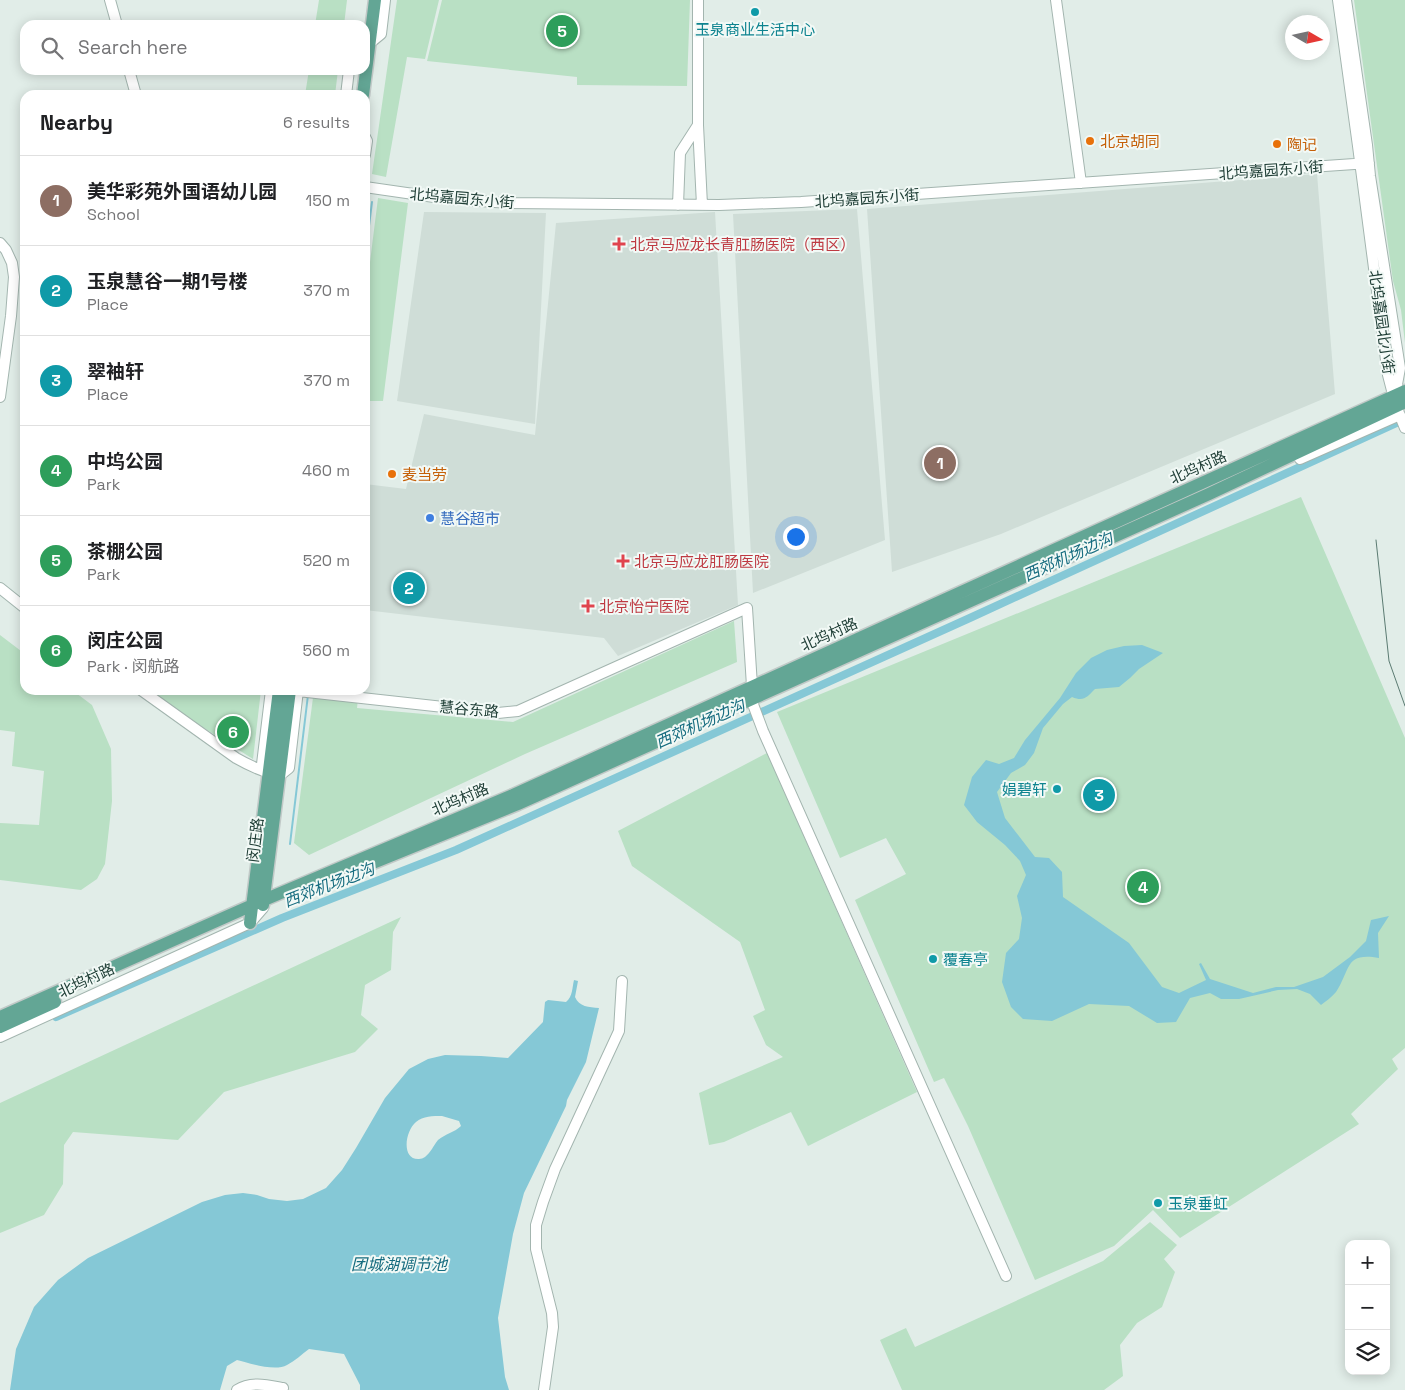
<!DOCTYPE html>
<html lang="en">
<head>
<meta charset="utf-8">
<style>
	:root { --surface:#fff; --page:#f6f6f6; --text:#202124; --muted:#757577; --line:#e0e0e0; --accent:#0f766e }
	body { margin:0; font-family:"Space Grotesk","Noto Sans SC",sans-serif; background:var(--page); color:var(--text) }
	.controls { position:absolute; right:15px; bottom:15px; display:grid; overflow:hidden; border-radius:10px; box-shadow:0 2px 12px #0003 }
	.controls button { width:45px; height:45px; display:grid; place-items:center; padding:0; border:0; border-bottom:1px solid var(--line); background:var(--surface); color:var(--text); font:25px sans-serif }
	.compass { position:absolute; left:1285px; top:15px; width:45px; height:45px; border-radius:50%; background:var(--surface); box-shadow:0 2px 12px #0003; rotate:99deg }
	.you { position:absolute; left:795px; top:536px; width:18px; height:18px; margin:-12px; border:4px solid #fff; border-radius:50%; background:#1a73e8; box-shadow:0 0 0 8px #1a73e833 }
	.badge { display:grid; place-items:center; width:32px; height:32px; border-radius:50%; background:var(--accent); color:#fff; font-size:16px; font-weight:700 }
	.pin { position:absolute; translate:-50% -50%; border:2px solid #fff; box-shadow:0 1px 5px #0006 }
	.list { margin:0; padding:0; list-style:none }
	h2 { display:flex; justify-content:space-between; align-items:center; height:65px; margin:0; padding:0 20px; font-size:21px }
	h2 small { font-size:16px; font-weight:400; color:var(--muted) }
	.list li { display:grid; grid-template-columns:32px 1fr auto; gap:15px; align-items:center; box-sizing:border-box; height:90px; padding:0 20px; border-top:1px solid var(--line) }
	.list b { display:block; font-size:19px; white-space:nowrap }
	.list p { margin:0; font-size:16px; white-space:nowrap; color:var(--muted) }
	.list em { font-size:16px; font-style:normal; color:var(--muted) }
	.icon { flex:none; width:28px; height:28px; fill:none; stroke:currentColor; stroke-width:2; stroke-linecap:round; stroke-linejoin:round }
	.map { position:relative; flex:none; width:1405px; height:1390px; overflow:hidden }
	.search { position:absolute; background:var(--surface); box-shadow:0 2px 12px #0003; left:20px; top:20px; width:350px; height:55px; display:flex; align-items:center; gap:12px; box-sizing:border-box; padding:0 18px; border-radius:15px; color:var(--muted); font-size:19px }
	.panel { position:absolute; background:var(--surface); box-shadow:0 2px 12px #0003; left:20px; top:90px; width:350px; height:605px; border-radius:15px }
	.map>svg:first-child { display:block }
</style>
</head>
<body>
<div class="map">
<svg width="1405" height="1390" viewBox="0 0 1405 1390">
	<rect width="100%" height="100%" fill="#e1ede8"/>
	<!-- built -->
	<path fill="#cfddd7" d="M1317,174L1335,394L1001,534L892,572L867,209Z
		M857,209L885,540L753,593L733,214Z
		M424,212L546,213L535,424L397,401Z
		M715,212L738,605L618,656L604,638L365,610V484L406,489L424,414L535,435L556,223Z"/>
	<!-- green -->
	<path fill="#b9e0c4" d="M319,0H347L344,25H315Z
		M397,0H439L425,59L407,57L386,177L372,174Z
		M442,0H690L687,86L577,85V77L427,61Z
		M1354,0H1405V343L1401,310L1393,281Z
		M309,70H338L335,95H305Z
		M378,198L408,203L383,401H365V302Z
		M1301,497L1405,738V1048L1392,1059L1398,1069L1351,1114L1359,1124L1180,1238L1153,1210L1114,1246L1035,1280L968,1126L944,1078L934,1082L855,900L906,874L886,838L840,858L777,712Z
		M734,621L737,662L525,754L309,855L294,843L314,690H359L357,708L513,722Z
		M0,635L25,654V690H72L92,705L111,749L112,801L105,864L97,879L81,890L0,880V823L39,825L44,771L12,766L15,732L0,730Z
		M148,690H261L253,759L166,704Z
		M767,753L917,1092L808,1146L791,1112L724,1142L709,1145L699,1093L783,1057L766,1045L753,1016L765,1010L740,942L632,866L618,831Z
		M401,917L393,932L391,970L365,985L361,1015L378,1029L355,1052L224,1092L178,1140L73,1132L64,1145L63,1184L44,1215L0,1233V1103Z
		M1150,1222L1177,1245L1164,1259L1175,1272L1162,1307L1137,1323L1120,1345L1123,1376L1104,1390H902L880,1340L906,1328L915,1347L1103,1261Z"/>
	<!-- water -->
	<path fill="#85c8d6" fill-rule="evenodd" d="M1142,645L1163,653L1139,669L1130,678L1119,687L1095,689C1087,697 1084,702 1072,697L1063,704L1043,728L1034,753L1025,765L1011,773L997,792L1005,818L1035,857L1049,858L1062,872L1063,897L1129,943L1162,987L1179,993L1206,980L1199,964L1201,963L1210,979L1253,993L1276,987H1294L1323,977L1350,957L1366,941L1371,920L1389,916L1378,933L1379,958C1344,952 1351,970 1336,992C1332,997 1326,1001 1321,1005L1310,994L1297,989L1278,990L1239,999H1221L1210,993L1190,998L1176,1022L1157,1023L1129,1006L1089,1004L1052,1021L1023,1019L1011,1007L1002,982L1006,953L1019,939L1022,918L1017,896L1026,875L1020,861L1005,845L977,822L964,805L972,777L986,760L999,764L1014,758L1025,740L1060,698L1076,673L1091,658L1107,650L1124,646Z
		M574,980L578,981L575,997C579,1007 589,1007 599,1008L586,1062L567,1100L566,1106L524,1193L513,1234L498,1318L505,1377L509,1390H360V1385L344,1354L309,1349C302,1354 295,1361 287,1365C275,1372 249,1363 237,1360L227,1366L220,1390H10L16,1349L34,1307L58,1280L88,1258L202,1202L225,1195L243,1193L257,1195L269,1199L287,1201L303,1199L326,1188L342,1170L356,1148L385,1098L409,1069L428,1059L445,1055L481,1056L508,1058L543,1022L545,1002L548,1000L566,1002C573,996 572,988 574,980ZM442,1116L459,1121L461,1126C455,1132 445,1134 438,1140C433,1146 428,1159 419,1159C401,1160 405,1131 416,1122C423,1116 433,1116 442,1116Z"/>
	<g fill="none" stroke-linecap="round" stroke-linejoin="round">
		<!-- stream -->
		<path stroke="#85c8d6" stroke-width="2" d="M365,258L372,202
			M290,844L308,695"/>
		<!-- canal -->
		<path stroke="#85c8d6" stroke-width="8" d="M56,1017L282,918L456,850L972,617L1405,419"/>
		<!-- minor casing -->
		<g stroke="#a3b5af" stroke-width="12">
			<path id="minor" d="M110,0L117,25
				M698,0V125L702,205
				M1056,0L1081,183
				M1338,0L1358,146L1388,375L1396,406L1405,428
				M1346,0L1367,145L1370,176L1400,368L1395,395
				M370,43L381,34L385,0
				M129,70L136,95
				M346,95L349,70
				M365,137L367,141L365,155
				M365,187L448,199L511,203L719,205L801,202L1369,163
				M678,205L680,153L698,125
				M0,243L6,250L12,263L14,277L11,316L0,397
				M1300,459L1400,415
				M0,588L25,608
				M141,690L236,758C250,766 264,772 279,776L289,768L298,690
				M298,691L498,713L518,711L747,608L752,686
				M751,699L763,731L1006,1276
				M268,773L262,764L271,690
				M0,1037L250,923L263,908
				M237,1390C251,1381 267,1385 283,1388
				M544,1390L553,1327L552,1313L536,1249V1225L543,1202L555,1169L619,1031L622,981"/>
		</g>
		<!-- major casing -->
		<g stroke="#c1c9c7" stroke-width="15">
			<path id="major" d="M363,95L375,0
				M368,865L518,804L1209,494L1405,402
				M263,905L290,690
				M250,923L279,690
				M0,1017L264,900L513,795L1405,391
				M0,1027L55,1002"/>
		</g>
		<!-- minor -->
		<use href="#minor" stroke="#fff" stroke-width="10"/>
		<!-- major -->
		<use href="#major" stroke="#63a695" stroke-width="12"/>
		<!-- tram -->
		<path stroke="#5b7b72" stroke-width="1" d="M1376,540L1389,661L1405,706"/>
	</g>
	<!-- markers -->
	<g fill="#0f9aa8" stroke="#f2f9f6" stroke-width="2">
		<circle cx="755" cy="12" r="5"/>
		<circle cx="1057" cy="789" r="5"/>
		<circle cx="933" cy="959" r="5"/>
		<circle cx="1158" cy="1203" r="5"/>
	</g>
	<g fill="#e8710a" stroke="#f2f9f6" stroke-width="2">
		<circle cx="1090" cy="141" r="5"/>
		<circle cx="1277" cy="144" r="5"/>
		<circle cx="392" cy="474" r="5"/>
	</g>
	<g fill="#e0444e" stroke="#f2f9f6" stroke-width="2">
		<path d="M616.5 236.5h5v5h5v5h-5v5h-5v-5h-5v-5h5z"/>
		<path d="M620.5 553.5h5v5h5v5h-5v5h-5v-5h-5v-5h5z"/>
		<path d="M585.5 598.5h5v5h5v5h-5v5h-5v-5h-5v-5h5z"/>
	</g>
	<circle fill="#3f7fe0" stroke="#f2f9f6" stroke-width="2" cx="430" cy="518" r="5"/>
	<g text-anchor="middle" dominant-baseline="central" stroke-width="4" stroke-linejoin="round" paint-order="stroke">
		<!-- culture labels -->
		<g font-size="15" fill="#0d838f" stroke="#f2f9f6" text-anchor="start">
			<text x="755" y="29" text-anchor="middle">玉泉商业生活中心</text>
			<text x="1047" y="789" text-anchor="end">娟碧轩</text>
			<text x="943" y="959">覆春亭</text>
			<text x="1168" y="1203">玉泉垂虹</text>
		</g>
		<!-- food labels -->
		<g font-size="15" fill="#c56008" stroke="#f2f9f6" text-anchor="start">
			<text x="1100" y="141">北京胡同</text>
			<text x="1287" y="144">陶记</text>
			<text x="402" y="474">麦当劳</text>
		</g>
		<!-- street labels -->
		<g font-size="15" fill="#203f37" stroke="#f2f9f6">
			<text transform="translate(1271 170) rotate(-4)">北坞嘉园东小街</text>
			<text transform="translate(462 198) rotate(5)">北坞嘉园东小街</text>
			<text transform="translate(867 198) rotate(-4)">北坞嘉园东小街</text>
			<text transform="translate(1382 322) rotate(82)">北坞嘉园北小街</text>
			<text transform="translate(1198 467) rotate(-24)">北坞村路</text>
			<text transform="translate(829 634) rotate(-24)">北坞村路</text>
			<text transform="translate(469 709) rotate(5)">慧谷东路</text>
			<text transform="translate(460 799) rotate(-23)">北坞村路</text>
			<text transform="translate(255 840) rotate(-83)">闵庄路</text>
			<text transform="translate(86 980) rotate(-25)">北坞村路</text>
		</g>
		<!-- health labels -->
		<g font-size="15" fill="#be3a42" stroke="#f2f9f6" text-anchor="start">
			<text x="630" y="244">北京马应龙长青肛肠医院（西区）</text>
			<text x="634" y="561">北京马应龙肛肠医院</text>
			<text x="599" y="606">北京怡宁医院</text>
		</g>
		<!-- shop labels -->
		<g font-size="15" fill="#366cbe" stroke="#f2f9f6" text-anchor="start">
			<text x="440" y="518">慧谷超市</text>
		</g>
		<!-- water labels -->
		<g font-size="16" font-style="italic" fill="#166c7f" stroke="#f2f9f6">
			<text transform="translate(1068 557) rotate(-24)">西郊机场边沟</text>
			<text transform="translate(700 724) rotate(-24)">西郊机场边沟</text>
			<text transform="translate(329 885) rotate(-21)">西郊机场边沟</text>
			<text x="399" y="1264">团城湖调节池</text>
		</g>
	</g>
</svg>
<div class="controls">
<button>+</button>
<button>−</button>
<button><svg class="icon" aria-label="layers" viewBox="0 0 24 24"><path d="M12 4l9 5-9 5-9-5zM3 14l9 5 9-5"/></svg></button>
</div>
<svg class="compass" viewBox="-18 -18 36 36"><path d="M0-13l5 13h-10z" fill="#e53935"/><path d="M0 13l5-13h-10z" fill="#757577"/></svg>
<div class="you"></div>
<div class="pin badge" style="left:940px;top:463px;background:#8d6e63">1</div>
<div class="pin badge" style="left:409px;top:588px;background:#0f9aa8">2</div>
<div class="pin badge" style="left:1099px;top:795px;background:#0f9aa8">3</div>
<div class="pin badge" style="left:1143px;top:887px;background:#2e9e5b">4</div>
<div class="pin badge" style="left:562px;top:31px;background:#2e9e5b">5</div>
<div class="pin badge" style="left:233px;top:732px;background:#2e9e5b">6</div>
<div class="search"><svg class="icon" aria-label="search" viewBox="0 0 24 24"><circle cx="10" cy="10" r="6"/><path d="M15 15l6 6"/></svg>Search here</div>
<section class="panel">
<h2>Nearby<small>6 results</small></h2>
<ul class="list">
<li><span class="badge" style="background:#8d6e63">1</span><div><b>美华彩苑外国语幼儿园</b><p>School</p></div><em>150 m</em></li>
<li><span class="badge" style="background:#0f9aa8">2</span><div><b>玉泉慧谷一期1号楼</b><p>Place</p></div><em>370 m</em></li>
<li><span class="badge" style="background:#0f9aa8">3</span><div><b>翠袖轩</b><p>Place</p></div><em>370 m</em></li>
<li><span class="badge" style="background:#2e9e5b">4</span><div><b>中坞公园</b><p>Park</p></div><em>460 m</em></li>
<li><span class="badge" style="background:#2e9e5b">5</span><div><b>茶棚公园</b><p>Park</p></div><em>520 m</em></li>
<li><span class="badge" style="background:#2e9e5b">6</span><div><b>闵庄公园</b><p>Park · 闵航路</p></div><em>560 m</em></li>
</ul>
</section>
</div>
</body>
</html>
